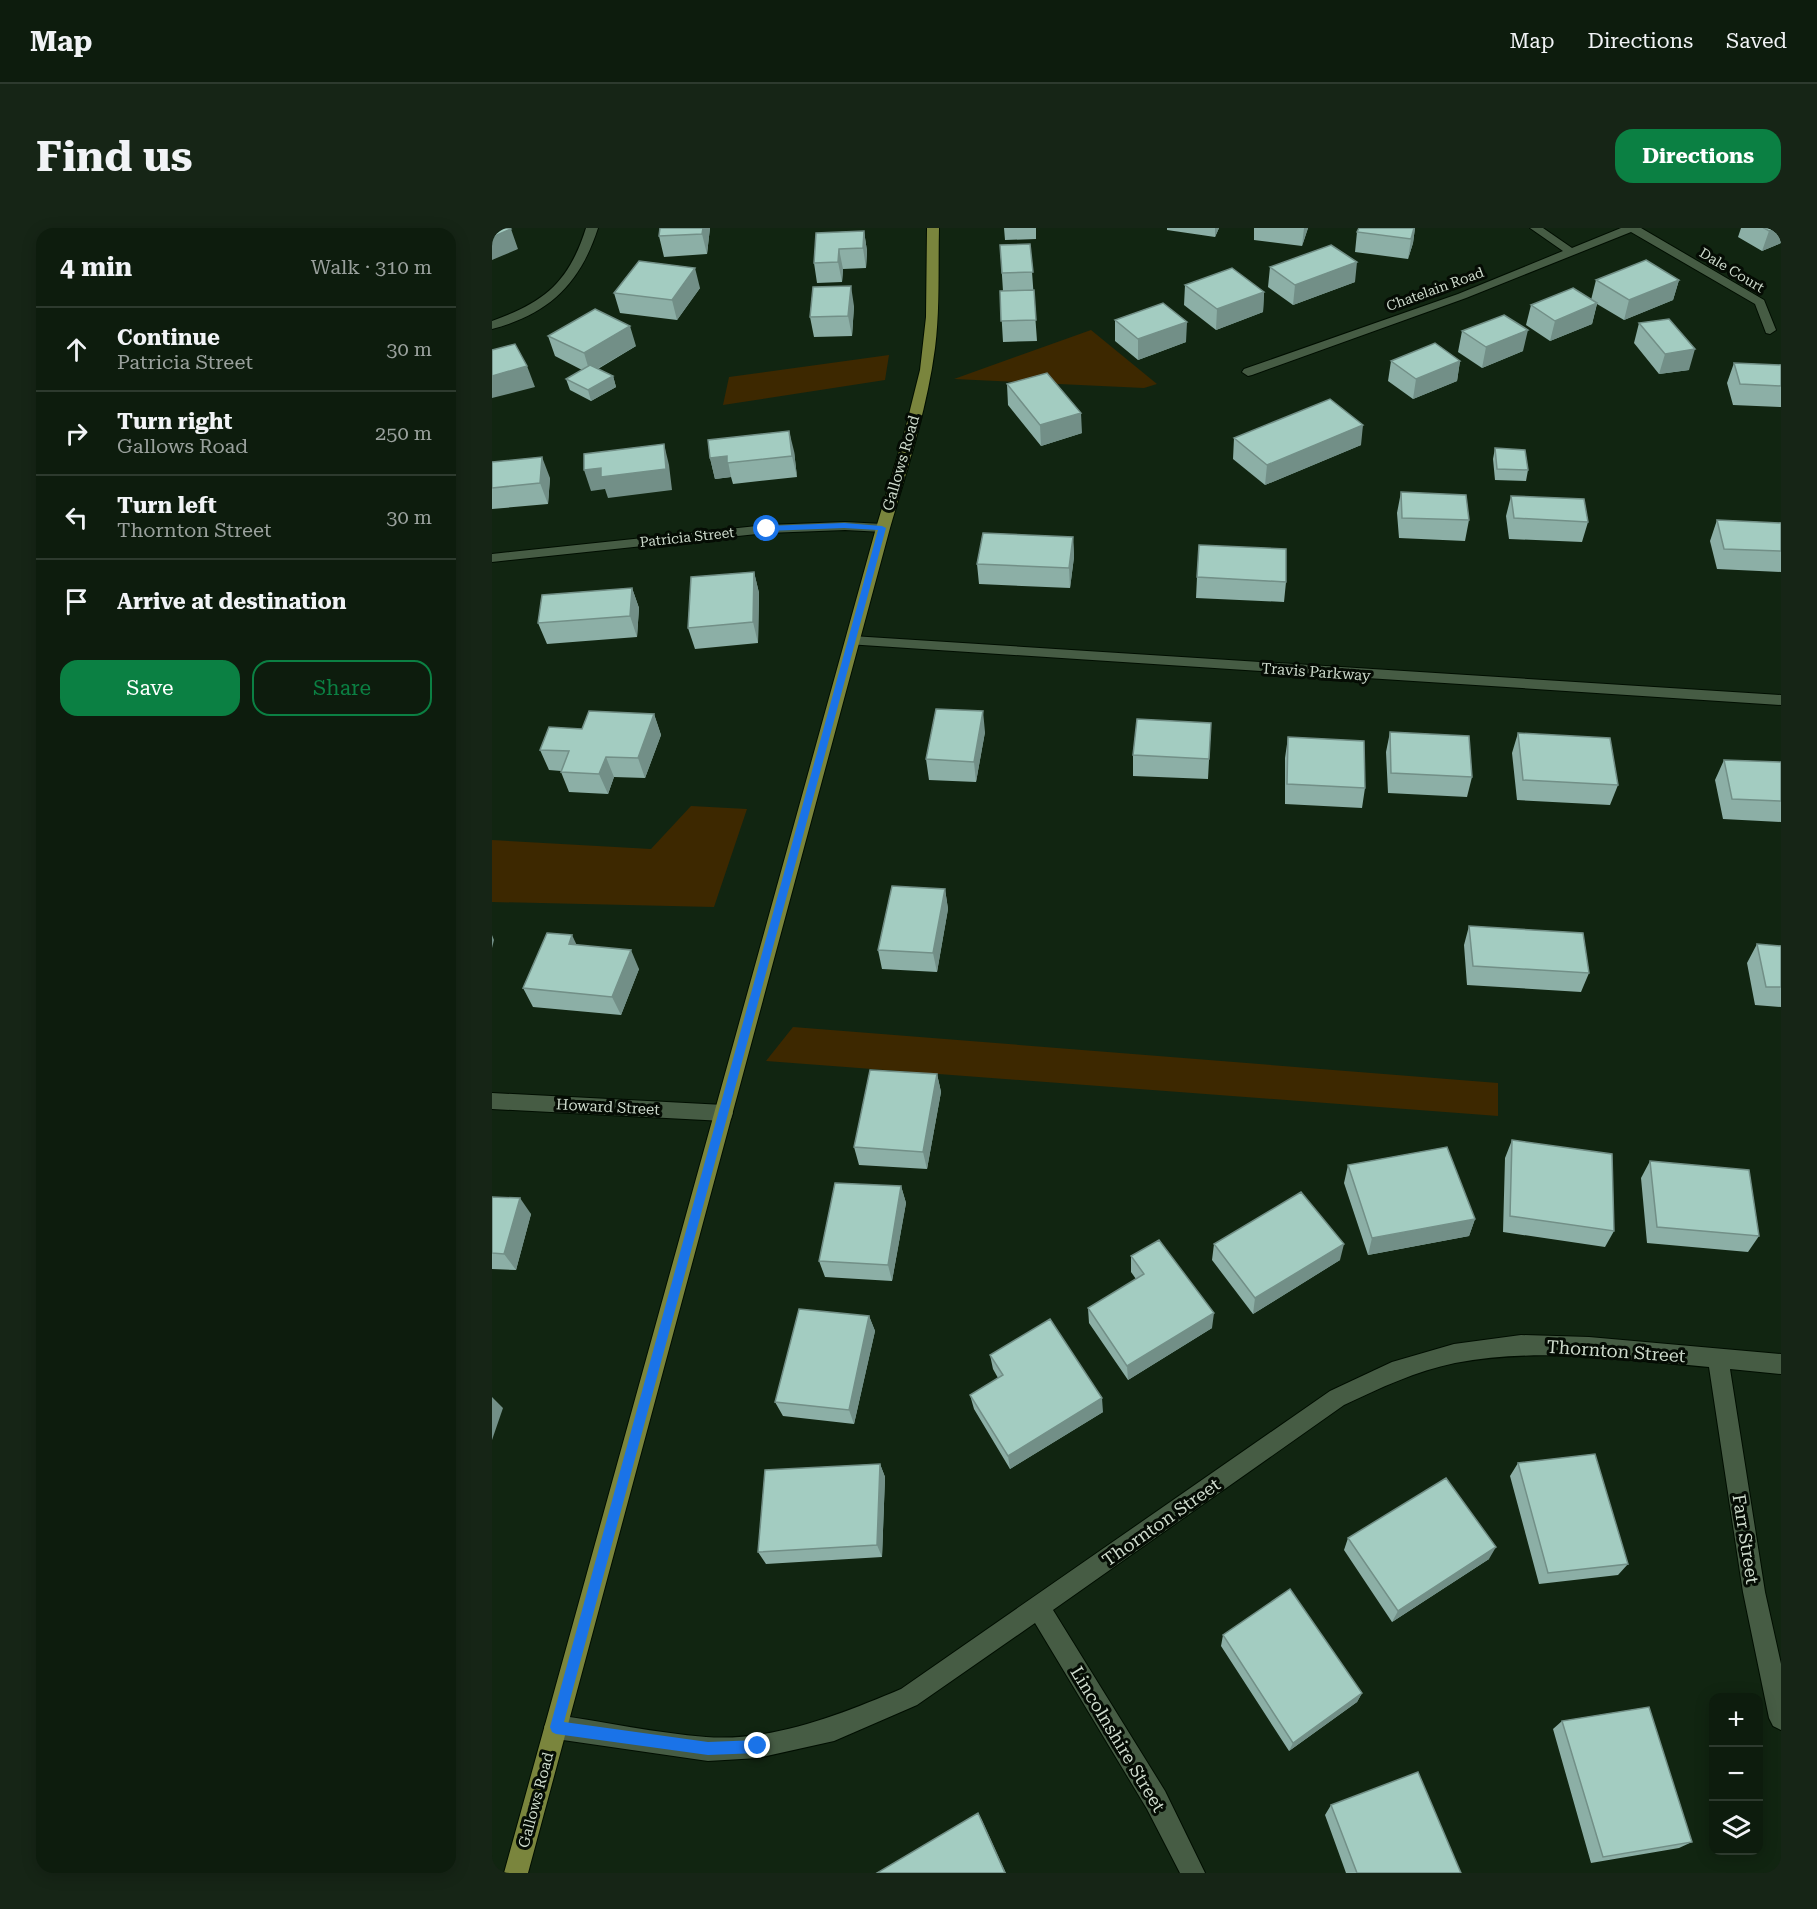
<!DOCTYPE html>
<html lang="en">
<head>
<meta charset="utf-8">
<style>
	:root { --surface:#0d1c0d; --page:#162516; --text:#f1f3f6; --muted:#9aa19d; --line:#2d3a2e; --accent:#0b8043 }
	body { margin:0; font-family:"Roboto Serif",serif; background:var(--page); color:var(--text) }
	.controls { position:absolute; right:18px; bottom:18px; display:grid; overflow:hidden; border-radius:12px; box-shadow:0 3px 15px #0003 }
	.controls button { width:54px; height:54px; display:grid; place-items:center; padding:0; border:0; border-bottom:2px solid var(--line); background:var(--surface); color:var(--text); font:30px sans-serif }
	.stop { position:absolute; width:18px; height:18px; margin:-14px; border:4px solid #1a73e8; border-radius:50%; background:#fff }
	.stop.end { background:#1a73e8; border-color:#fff; box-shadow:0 2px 6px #0008 }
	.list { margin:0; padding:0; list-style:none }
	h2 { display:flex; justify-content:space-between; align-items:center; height:78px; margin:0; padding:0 24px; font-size:26px }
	h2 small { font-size:20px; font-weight:400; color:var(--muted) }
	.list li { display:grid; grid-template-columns:39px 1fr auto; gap:18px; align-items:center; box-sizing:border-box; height:84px; padding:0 24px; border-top:2px solid var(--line) }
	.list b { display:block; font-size:22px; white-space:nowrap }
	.list p { margin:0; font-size:20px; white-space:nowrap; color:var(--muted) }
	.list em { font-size:20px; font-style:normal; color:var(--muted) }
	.actions { display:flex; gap:12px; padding:18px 24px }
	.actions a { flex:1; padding:14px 0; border:2px solid var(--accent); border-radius:18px; text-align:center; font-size:21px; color:var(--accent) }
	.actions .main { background:var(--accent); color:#fff }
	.icon { flex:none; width:33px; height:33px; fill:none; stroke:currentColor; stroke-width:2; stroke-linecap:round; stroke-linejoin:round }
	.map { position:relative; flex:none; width:1289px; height:1645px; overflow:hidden; border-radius:18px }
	header { display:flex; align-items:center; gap:36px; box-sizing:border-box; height:84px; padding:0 30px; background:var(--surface); border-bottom:2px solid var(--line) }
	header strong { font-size:28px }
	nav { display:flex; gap:33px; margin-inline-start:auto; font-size:21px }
	.intro { display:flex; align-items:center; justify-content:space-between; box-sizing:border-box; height:144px; padding:0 36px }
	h1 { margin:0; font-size:42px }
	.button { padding:15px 27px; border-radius:18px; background:var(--accent); color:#fff; font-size:21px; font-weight:700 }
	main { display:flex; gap:36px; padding:0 36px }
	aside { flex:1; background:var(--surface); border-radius:18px; box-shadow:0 3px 15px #0003 }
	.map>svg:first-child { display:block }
</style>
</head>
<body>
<header>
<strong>Map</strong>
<nav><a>Map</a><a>Directions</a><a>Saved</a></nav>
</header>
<div class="intro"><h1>Find us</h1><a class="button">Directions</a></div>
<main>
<aside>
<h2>4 min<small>Walk · 310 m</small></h2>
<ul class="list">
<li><svg class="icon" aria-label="ahead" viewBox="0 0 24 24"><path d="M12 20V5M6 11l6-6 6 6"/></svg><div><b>Continue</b><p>Patricia Street</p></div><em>30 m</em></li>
<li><svg class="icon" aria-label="right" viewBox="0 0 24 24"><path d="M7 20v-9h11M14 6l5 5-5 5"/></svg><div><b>Turn right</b><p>Gallows Road</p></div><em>250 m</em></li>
<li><svg class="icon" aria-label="left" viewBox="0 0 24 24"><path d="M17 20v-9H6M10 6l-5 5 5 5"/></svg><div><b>Turn left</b><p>Thornton Street</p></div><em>30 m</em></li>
<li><svg class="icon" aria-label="arrive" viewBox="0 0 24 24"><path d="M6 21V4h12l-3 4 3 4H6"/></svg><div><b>Arrive at destination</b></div></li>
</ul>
<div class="actions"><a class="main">Save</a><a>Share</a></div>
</aside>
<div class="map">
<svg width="1289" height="1645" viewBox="0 0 1289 1645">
	<rect width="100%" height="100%" fill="#112511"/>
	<!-- green -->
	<path fill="#3d2800" d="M599,102L665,156L652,160L462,151Z
		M397,127L393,152L231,177L237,149Z
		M199,578L255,581L222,679L0,674V612L159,621Z
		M301,799L1006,855V888L274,833Z"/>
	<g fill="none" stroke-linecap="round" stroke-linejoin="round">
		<!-- minor casing -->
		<g stroke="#000e00" stroke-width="2">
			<path id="minor" d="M94,0H106C88,56 57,86 0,101V93C53,74 77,54 94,0Z
				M1038,0H1051L1080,20L1129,0H1149L1272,72L1284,102L1278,106L1274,105L1263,76L1139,4L974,70L760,147L756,148L750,144L752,141L966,66L1071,23Z
				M353,294L391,296L398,300L391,304L353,302L275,305L0,334V326L275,297Z
				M360,408L1289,467V477L355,416L353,413L355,410Z
				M0,865L232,877L239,879L241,885L239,891L232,893L0,881Z
				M1029,1107L1097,1109L1289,1126V1146L1238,1141L1273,1364L1289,1436V1502L1281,1498L1277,1490L1251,1364L1217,1139C1133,1132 1047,1119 963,1135C924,1143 888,1160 852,1177L561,1382L673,1563L713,1645H688L655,1581L543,1395L425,1477L342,1513L266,1530L216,1533L64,1511L56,1507L52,1499L56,1491L64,1487C114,1494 164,1505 214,1509C280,1514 350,1486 409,1461L838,1163L900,1134L962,1116Z"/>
		</g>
		<!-- major casing -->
		<g stroke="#000e00" stroke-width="2">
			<path id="major" d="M435,0H447C446,40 448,81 443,120C435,182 415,241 398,300L36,1645H12L384,300L411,210L428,142L434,89Z"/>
		</g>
		<!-- minor -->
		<use href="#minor" fill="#465c44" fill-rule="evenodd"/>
		<!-- major -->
		<use href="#major" fill="#7a853d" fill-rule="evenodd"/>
	</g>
	<!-- wall -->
	<path fill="#8cafa6" d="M168,0H218L215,26L172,29L167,8Z
		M512,0H544V11L513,12Z
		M675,0H727L723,9L675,2Z
		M762,0H816L810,18L762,12Z
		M923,0L921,15L916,31L863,24L865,4Z
		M1249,0H1289V15L1270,23L1246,9Z
		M372,3L375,23L374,40L351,41L350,54L325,55L322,35Z
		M538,16L545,113L511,114L508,63H511L508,17Z
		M778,39L863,54L801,77L776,59Z
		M1104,52H1187L1181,72L1132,92L1105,76L1100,96L1058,113L1034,97L1039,77L1099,72Z
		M693,57L772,64L771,84L724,102L692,77Z
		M208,60L185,92L128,85L122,65Z
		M362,78L360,108L322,109L318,89Z
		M623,92L694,114L646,132L623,113Z
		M1147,95L1197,142L1167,146L1142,115Z
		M970,103L1031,123L990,140L966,124Z
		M56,108L144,118L106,141L121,148L124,159L99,173L78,162L74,151L90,142L63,128Z
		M899,133H968L965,153L921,171L896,153Z
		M1242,135L1289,137V179L1241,177L1235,155Z
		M515,156L590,205L549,218L516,177Z
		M742,210L869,217L773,257L741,231Z
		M1003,220L1036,242L1034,253L1003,252L1001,231Z
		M302,223L305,249L241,256L239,249L223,251L218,230Z
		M0,234L58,250L56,276L0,281Z
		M909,264L977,292L973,313L907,310L905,285Z
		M1019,268L1096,294L1090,314L1017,311L1014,288Z
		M1225,292L1289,295V344L1225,341L1218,313Z
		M581,309L582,329L578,360L487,356L485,336Z
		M262,344L267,365L266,415L203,421L196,400Z
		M705,349L794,354L792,374L704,370Z
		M140,360L147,380L145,409L55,416L46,395Z
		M162,486L169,507L153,550L122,549L116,566L77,564L69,544V543L57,542L48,522L90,501Z
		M719,495L716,551L641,548V527Z
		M493,504L484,554L437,552L434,531Z
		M898,504L980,549L975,569L896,565L894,524Z
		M1026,505L1126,557L1118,577L1025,572L1020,525Z
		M796,509L873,560L870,580L793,576V530Z
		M1232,532L1289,534V594L1231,591L1223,552Z
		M453,661L456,681L445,744L390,741L386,722Z
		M977,698L1097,745L1089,764L975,757L972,717Z
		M1265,716L1289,718V779L1263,777L1255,735Z
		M85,717L147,741L129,787L41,779L31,760Z
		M445,846L449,864L435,941L367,937L362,919Z
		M1020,912L1122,1003L1113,1019L1011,1004L1013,930Z
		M1158,933L1267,1008L1256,1024L1155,1015L1149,950Z
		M856,937L983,991L977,1008L876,1027L852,955Z
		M409,958L414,975L400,1053L333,1049L327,1033Z
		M0,969L39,986L24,1042L0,1041Z
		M722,1016L848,1032L761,1086L720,1032Z
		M639,1028L720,1100L636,1152L597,1095L596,1080L644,1051L639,1044Z
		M377,1088L383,1103L362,1196L291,1188L283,1174Z
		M498,1127L611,1184L518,1241L482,1181L478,1167L506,1150L501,1141Z
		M1026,1235L1136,1336L1126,1347L1047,1356L1018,1248Z
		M388,1236L393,1249L390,1329L274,1336L266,1324Z
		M856,1310L997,1331L900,1394L852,1322Z
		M731,1407L870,1465L865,1474L797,1523L729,1418Z
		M1070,1493L1200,1614L1187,1620L1099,1635L1061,1501Z
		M839,1577L969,1645H854L833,1587Z"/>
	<!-- shaded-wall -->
	<path fill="#728f87" d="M211,0H218L215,26L210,6Z
		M723,0H727L723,9Z
		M812,0H816L810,18Z
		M922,0H923L921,15L916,31L919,11Z
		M1284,0H1289V15L1270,23L1277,3Z
		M19,1L26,21L0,32V9Z
		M372,3L375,23L374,40L371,20Z
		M347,21L351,41L350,54L346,34Z
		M865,34L863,54L801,77L803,57Z
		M203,40L208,60L185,92L180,72Z
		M1187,52L1181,72L1132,92L1137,72Z
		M359,58L362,78L360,108L356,88Z
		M772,64L771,84L724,102L725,81Z
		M1105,75L1100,96L1058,113L1063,93Z
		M695,94L694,114L646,132V111Z
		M138,98L144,118L98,145L92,125Z
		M1036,102L1031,123L990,140L994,119Z
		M1203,121L1197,142L1167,146L1173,126Z
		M968,133L965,153L921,171L924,151Z
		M35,138L43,159L0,170V148Z
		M121,148L124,159L99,173L96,162Z
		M589,185L590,205L549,218L548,197Z
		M871,197L869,217L773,257L775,237Z
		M297,203L302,223L305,249L300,228Z
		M172,216L177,237L180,262L116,270L113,261L99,263L92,242Z
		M235,228L239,249L223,251L218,230Z
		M50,229L58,250L56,276L48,255Z
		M581,309L582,329L578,360L577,340Z
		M262,344L267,365L266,415L261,394Z
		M140,360L147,380L145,409L138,388Z
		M491,483L493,504L484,554L482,534Z
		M162,486L169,507L153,550L146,530Z
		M114,529L122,549L116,566L107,546Z
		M453,661L456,681L445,744L441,725Z
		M0,707L2,712L0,720Z
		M80,707L89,726L77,716Z
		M139,722L147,741L129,787L120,769Z
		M445,846L449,864L435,941L431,924Z
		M409,958L414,975L400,1053L396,1037Z
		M28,970L39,986L24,1042L12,1026Z
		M983,991L977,1008L876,1027L880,1010Z
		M852,1016L848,1032L761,1086L763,1070Z
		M722,1085L720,1100L636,1152L635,1138Z
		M377,1088L383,1103L362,1196L357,1182Z
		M0,1169L11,1180L0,1212Z
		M610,1170L611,1184L518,1241L516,1228Z
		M388,1236L393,1249L390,1329L385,1317Z
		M1004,1319L997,1331L900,1394L906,1383Z
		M870,1465L865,1474L797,1523L801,1515Z
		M486,1585L490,1592L514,1645H513Z"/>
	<!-- building -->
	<path fill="#a3ccc1" stroke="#728f87" stroke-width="1.5" d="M0,0H18L19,1L0,9Z
		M168,0H211L210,6L167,8Z
		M867,0H922L919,11L865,4Z
		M1272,0H1284L1277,3Z
		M372,3L371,20L347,21L346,34L322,35L324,5Z
		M538,16L541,44L510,45L508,17Z
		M839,17L865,34L803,57L778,39Z
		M1154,32L1187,52L1137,72L1104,52Z
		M147,33L203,40L180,72L122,65Z
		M740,40L772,64L725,81L693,57Z
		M359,58L356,88L318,89L321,59Z
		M1081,60L1105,75L1063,93L1039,77Z
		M542,62L544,92L509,93L508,63Z
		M671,75L695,94L646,111L623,92Z
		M103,81L138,98L92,125L56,108Z
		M1012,87L1036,102L994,119L970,103Z
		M1177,91L1203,121L1173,126L1147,95Z
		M943,115L968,133L924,151L899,133Z
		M23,116L35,138L0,148V122Z
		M1242,135L1289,137V158L1248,156Z
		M98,137L121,148L96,162L74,151Z
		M555,145L589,185L548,197L515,156Z
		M838,171L871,197L775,237L742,210Z
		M297,203L300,228L235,235V228L218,230L216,212Z
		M172,216L174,241L109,249V240L92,242V226Z
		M1003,220L1033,222L1036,242L1005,241Z
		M50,229L48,255L0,260V234Z
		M909,264L974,267L977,292L910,290Z
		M1019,268L1092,271L1096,294L1022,290Z
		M1225,292L1289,295V323L1232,321Z
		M491,305L581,309L577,340L485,336Z
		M707,317L794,321V354L705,349Z
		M262,344L261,394L196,400L199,349Z
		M140,360L138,388L46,395L50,367Z
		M444,481L491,483L482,534L434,531Z
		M97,483L162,486L146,530L114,529L107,546L69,544L77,523L48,522L57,499L90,501Z
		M645,491L719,495L717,531L641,527Z
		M898,504L977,508L980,549L899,545Z
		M1026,505L1118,510L1126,557L1031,552Z
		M796,509L872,513L873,560L795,556Z
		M1232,532L1289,534V573L1240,571Z
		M400,658L453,661L441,725L386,722Z
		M977,698L1091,705L1097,745L981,738Z
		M55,705L80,707L77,716L139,722L120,769L31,760Z
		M1265,716L1289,718V759H1274Z
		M378,842L445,846L431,924L362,919Z
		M1020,912L1120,926L1122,1003L1018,988Z
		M955,919L983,991L880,1010L856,937Z
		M1158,933L1257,942L1267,1008L1165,999Z
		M343,955L409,958L396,1037L327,1033Z
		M809,964L852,1016L763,1070L722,1016Z
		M0,969L28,970L12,1026L0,1025Z
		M667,1012L722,1085L635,1138L596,1080L652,1046L639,1028Z
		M307,1081L377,1088L357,1182L283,1174Z
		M558,1091L610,1170L516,1228L478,1167L511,1147L498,1127Z
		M1103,1226L1136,1336L1056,1345L1026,1235Z
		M388,1236L385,1317L266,1324L273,1242Z
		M954,1250L1004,1319L906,1383L856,1310Z
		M798,1361L870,1465L801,1515L731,1407Z
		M1157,1479L1200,1614L1111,1629L1070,1493Z
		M926,1544L969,1645H865L839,1577Z
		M486,1585L513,1645H385Z"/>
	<!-- route -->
	<path fill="#1a73e8" d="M352,295L390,298L394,300L72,1494L216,1514L266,1512L270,1514L272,1518L270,1523L266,1525L216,1527L64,1506L60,1504L58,1499L386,302L352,300L275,303L271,301L275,298Z"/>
	<g text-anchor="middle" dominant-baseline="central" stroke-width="6" stroke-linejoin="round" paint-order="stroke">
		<!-- far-street labels -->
		<g font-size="14" fill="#cedbcd" stroke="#050c04">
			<text transform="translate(1240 42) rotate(31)">Dale Court</text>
			<text transform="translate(943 61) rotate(-20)">Chatelain Road</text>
			<text transform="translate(195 309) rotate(-6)">Patricia Street</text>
		</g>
		<!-- street labels -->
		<g font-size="15" fill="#cedbcd" stroke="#050c04">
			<text transform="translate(409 235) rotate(-74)">Gallows Road</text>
			<text transform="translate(824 444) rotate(4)">Travis Parkway</text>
			<text transform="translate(116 879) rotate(3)">Howard Street</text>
			<text transform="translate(44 1572) rotate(-75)">Gallows Road</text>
		</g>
		<!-- near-street labels -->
		<g font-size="18" fill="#cedbcd" stroke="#050c04">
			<text transform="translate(1124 1123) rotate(4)">Thornton Street</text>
			<text transform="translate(669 1294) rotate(-35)">Thornton Street</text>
			<text transform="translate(1254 1311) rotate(81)">Farr Street</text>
			<text transform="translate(626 1511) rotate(59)">Lincolnshire Street</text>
		</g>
	</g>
</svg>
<div class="controls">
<button>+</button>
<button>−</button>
<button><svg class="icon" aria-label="layers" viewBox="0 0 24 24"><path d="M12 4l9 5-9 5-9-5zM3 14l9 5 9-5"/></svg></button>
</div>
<div class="stop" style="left:275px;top:301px"></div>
<div class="stop end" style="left:266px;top:1518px"></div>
</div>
</main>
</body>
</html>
